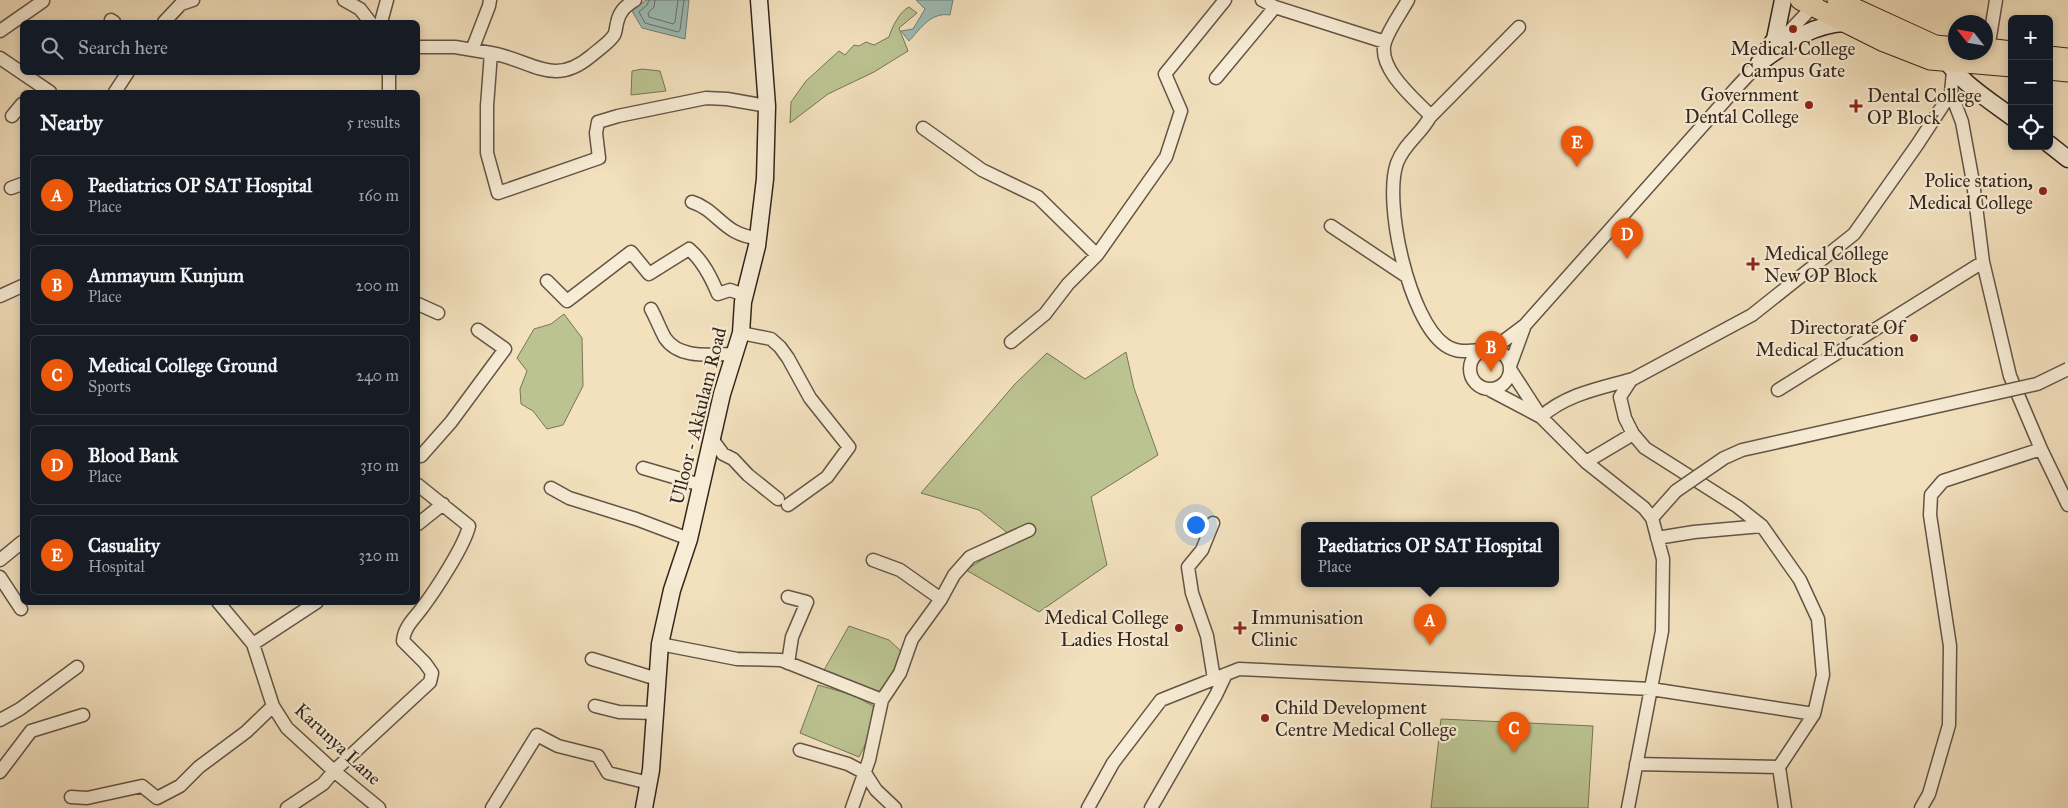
<!DOCTYPE html>
<html lang="en">
<head>
<meta charset="utf-8">
<style>
	:root { --surface:#171b24; --page:#20242c; --text:#f1f3f6; --muted:#9ea1a6; --line:#363941; --accent:#ea580c }
	body { margin:0; font-family:"IM FELL Great Primer",serif; background:var(--page); color:var(--text) }
	.controls { position:absolute; right:15px; top:15px; display:grid; overflow:hidden; border-radius:8px; box-shadow:0 2px 8px #0003 }
	.controls button { width:45px; height:45px; display:grid; place-items:center; padding:0; border:0; border-bottom:1px solid var(--line); background:var(--surface); color:var(--text); font:25px sans-serif }
	.compass { position:absolute; left:1948px; top:15px; width:45px; height:45px; border-radius:50%; background:var(--surface); box-shadow:0 2px 8px #0003; rotate:301deg }
	.you { position:absolute; left:1195px; top:524px; width:18px; height:18px; margin:-12px; border:4px solid #fff; border-radius:50%; background:#1a73e8; box-shadow:0 0 0 8px #1a73e833 }
	.badge { display:grid; place-items:center; width:32px; height:32px; border-radius:50%; background:var(--accent); color:#fff; font-size:16px; font-weight:700 }
	.pin { position:absolute; translate:-50% -41px; filter:drop-shadow(0 1px 2px #0008) }
	.pin::after { content:''; position:absolute; top:26px; width:18px; height:15px; background:inherit; clip-path:polygon(0 0,100% 0,50% 100%) }
	.popup { position:absolute; left:1301px; top:522px; width:258px; height:65px; box-sizing:border-box; display:grid; place-content:center; border-radius:8px; background:var(--surface); filter:drop-shadow(0 1px 4px #0005); font-size:16px; white-space:nowrap; color:var(--muted) }
	.popup b { font-size:19px; color:var(--text) }
	.popup::after { content:''; position:absolute; left:50%; top:100%; margin-left:-10px; border:10px solid transparent; border-top-color:var(--surface) }
	.list { margin:0; padding:0; list-style:none }
	h2 { display:flex; justify-content:space-between; align-items:center; height:65px; margin:0; padding:0 20px; font-size:21px }
	h2 small { font-size:16px; font-weight:400; color:var(--muted) }
	.list li { display:grid; grid-template-columns:32px 1fr auto; gap:15px; align-items:center; box-sizing:border-box; height:80px; margin:0 10px 10px; padding:0 10px; border:1px solid var(--line); border-radius:8px }
	.list b { display:block; font-size:19px; white-space:nowrap }
	.list p { margin:0; font-size:16px; white-space:nowrap; color:var(--muted) }
	.list em { font-size:16px; font-style:normal; color:var(--muted) }
	.icon { flex:none; width:28px; height:28px; fill:none; stroke:currentColor; stroke-width:2; stroke-linecap:round; stroke-linejoin:round }
	.map { position:relative; flex:none; width:2068px; height:808px; overflow:hidden }
	.search { position:absolute; background:var(--surface); box-shadow:0 2px 8px #0003; left:20px; top:20px; width:400px; height:55px; display:flex; align-items:center; gap:12px; box-sizing:border-box; padding:0 18px; border-radius:8px; color:var(--muted); font-size:19px }
	.panel { position:absolute; background:var(--surface); box-shadow:0 2px 8px #0003; left:20px; top:90px; width:400px; height:515px; border-radius:8px }
	.map>svg:first-child { display:block }
</style>
</head>
<body>
<div class="map">
<svg width="2068" height="808" viewBox="0 0 2068 808">
	<rect width="100%" height="100%" fill="#f3e1be"/>
	<filter id="stains"><feTurbulence type="fractalNoise" baseFrequency=".004" numOctaves="4"/><feColorMatrix values="0 0 0 0 .2 0 0 0 0 .09 0 0 0 0 .02 0 0 0 .5 -.17"/></filter>
	<radialGradient id="worn" r=".72"><stop offset=".6" stop-color="#630" stop-opacity="0"/><stop offset="1" stop-color="#630" stop-opacity=".3"/></radialGradient>
	<!-- green -->
	<path fill="#bbc391" stroke="#787457" d="M909,7L917,13L899,28L908,51L874,72L828,94L790,123L791,102L806,81L839,51L845,55L854,45L859,46L866,42L874,45L889,37C892,27 900,11 909,7Z
		M642,69L660,71L666,91L631,95L632,71Z
		M564,314L582,338L583,386L563,425L547,429L533,411L521,404L520,389L527,371L517,358L534,329L551,324Z
		M1126,352L1134,388L1158,455L1091,497L1107,565L1039,612L966,570L1015,539L979,510L921,493L1015,384L1047,353L1085,379Z
		M849,626L889,640L901,651L894,673L883,695L824,670Z
		M818,685L853,695L875,707L868,739L859,757L800,733Z
		M1441,719L1593,726L1588,808H1431Z"/>
	<!-- water -->
	<path fill="#9cbcb6" stroke="#728079" d="M646,0H689L685,39L642,28L632,11Z
		M916,0H953L950,15C931,12 921,28 909,41L901,31L913,29L925,9Z"/>
	<g fill="none" stroke-linecap="round" stroke-linejoin="round">
		<!-- shore -->
		<path stroke="#68706a" stroke-width="1" d="M649,0L647,5L639,12L645,23L678,32L680,30L684,0
			M655,0L654,7L648,13L649,17L673,24L675,22L678,0"/>
		<!-- minor casing -->
		<g stroke="#645445" stroke-width="15">
			<path id="minor" d="M344,0L360,9L370,22
				M1262,0L1275,7L1385,42
				M1408,0C1401,13 1390,27 1385,42C1377,67 1412,97 1428,113L1430,117C1421,134 1404,144 1397,163C1383,203 1409,320 1445,345C1458,354 1470,351 1484,349
				M111,20L114,22
				M164,22L181,4L193,0
				M381,22L387,0
				M0,31L43,1
				M418,47H455L491,53L487,106V153L498,193L599,158L596,133L598,122L618,116L706,98L727,99L767,106
				M472,50L489,6L490,0
				M491,53C532,60 553,88 591,56C598,50 610,42 614,35C616,32 616,26 617,23C619,12 625,6 635,0
				M1987,55L1996,0
				M0,58L50,92
				M389,72V92
				M1216,78L1275,7
				M115,92L128,72
				M1951,93L1962,122L1973,182L1983,262L2010,376L2041,449L2068,505
				M12,116L22,104
				M1430,117L1519,27
				M923,128L982,170L1038,197L1097,255L1166,157L1181,111L1165,74L1225,0
				M11,188L22,184
				M692,202C718,210 724,236 758,238
				M1331,226L1406,276
				M547,281L567,301L631,252L649,274L689,249C703,261 711,277 718,294L730,290L744,295
				M0,296L22,286
				M418,304L438,313
				M651,309C656,318 660,329 665,338C680,360 712,354 735,354
				M741,333L771,339L780,347L788,358L810,398L849,447L827,477L788,505
				M1011,342L1045,314L1068,284L1097,255
				M1493,349L1525,325L1737,87L1817,2
				M1470 369a20 20 0 1 1 40 0a20 20 0 1 1-40 0Z
				M1510,366L1525,325
				M1510,369L1541,417L1586,462L1644,508L1652,518L1663,559L1662,631L1628,808
				M1488,389L1541,417
				M1778,390L1983,262
				M1541,417C1566,394 1601,388 1633,379
				M712,439L723,454L733,459L748,475L778,499
				M421,456L451,422L505,349L478,330
				M1586,462L1633,434
				M643,468L701,485
				M551,488L569,498L636,519L689,539
				M1652,518L1676,491
				M1213,523L1202,550L1188,567L1192,593L1207,636L1214,679
				M418,524L443,504
				M1657,538L1694,532L1762,526
				M0,560L22,542
				M873,560L900,570L941,599
				M0,577L21,609
				M788,597L807,602L792,637L788,663
				M218,602L253,644L273,706L287,728L334,771L379,808
				M253,644L317,602
				M660,644L737,659L781,660L882,700
				M592,659L657,679
				M595,706L619,712L655,713
				M0,720L20,709L77,667
				M800,750L848,764L865,773L876,790L895,808
				M1636,764L1779,767
				M0,772L31,731L83,715
				M71,797L87,798L142,786L157,798L180,786L199,767L246,732L273,706
				M287,808L323,784L334,771L430,682L432,673L425,663L403,641C404,627 414,619 422,608C435,591 465,545 469,526L418,485
				M492,808L537,735L558,746L598,756L608,773L649,783
				M852,808L869,760L882,700L900,673L912,639L941,599L954,575L970,557L1029,530
				M1088,808L1113,763L1161,700L1239,669L1651,689L1814,714
				M1151,808L1216,695L1226,674
				M1785,808L1779,767L1814,714L1823,675L1818,619L1800,580L1762,526L1738,507L1645,448L1633,434L1625,418L1620,397L1631,380L1752,315L1854,234L1917,145L1951,93L1953,71
				M1921,808L1929,794L1949,725L1950,646L1930,515L1931,495L1943,481L2041,449"/>
		</g>
		<!-- secondary casing -->
		<g stroke="#34251d" stroke-width="19">
			<path id="secondary" d="M1941,54C1959,81 1986,98 2012,117
				M1764,55L1775,39L1783,0
				M1759,63C1786,44 1811,24 1846,23
				M2049,144L2068,159
				M644,808L651,770L660,644L672,590L689,539L722,394L741,333L743,302L757,246L765,179L767,106L759,0"/>
		</g>
		<!-- primary casing -->
		<g stroke="#34251d" stroke-width="21">
			<path id="primary" d="M1800,0L1884,42L1930,60L2012,67
				M1837,0L1935,45L1956,47
				M1986,48L2012,51
				M2049,56L2068,58
				M2049,70L2068,72"/>
		</g>
		<!-- minor -->
		<use href="#minor" stroke="#f7ecd5" stroke-width="12"/>
		<!-- secondary -->
		<use href="#secondary" stroke="#f7ecd5" stroke-width="16"/>
		<!-- primary -->
		<use href="#primary" stroke="#f3e1be" stroke-width="19"/>
		<!-- minor-bridge casing -->
		<g stroke="#645445" stroke-width="15" stroke-linecap="butt">
			<path id="minor-bridge" d="M1676,491L1724,458L1742,450L2037,384L2068,369"/>
		</g>
		<!-- minor-bridge -->
		<use href="#minor-bridge" stroke="#f7ecd5" stroke-width="12"/>
	</g>
	<!-- markers -->
	<g fill="#8f2418" stroke="#f7ecd5" stroke-width="2">
		<circle cx="1793" cy="29" r="5"/>
		<circle cx="1809" cy="105" r="5"/>
		<path d="M1853.5 98.5h5v5h5v5h-5v5h-5v-5h-5v-5h5z"/>
		<circle cx="2043" cy="191" r="5"/>
		<path d="M1750.5 256.5h5v5h5v5h-5v5h-5v-5h-5v-5h5z"/>
		<circle cx="1914" cy="338" r="5"/>
		<circle cx="1179" cy="628" r="5"/>
		<path d="M1237.5 620.5h5v5h5v5h-5v5h-5v-5h-5v-5h5z"/>
		<circle cx="1265" cy="718" r="5"/>
	</g>
	<g text-anchor="middle" dominant-baseline="central" stroke-width="4.5" stroke-linejoin="round" paint-order="stroke">
		<!-- poi labels -->
		<g font-size="19" fill="#34251d" stroke="#f7ecd5" text-anchor="end">
			<text x="1793" y="48" text-anchor="middle">Medical College<tspan x="1793" dy="22">Campus Gate</tspan></text>
			<text x="1799" y="94">Government<tspan x="1799" dy="22">Dental College</tspan></text>
			<text x="1867" y="95" text-anchor="start">Dental College<tspan x="1867" dy="22">OP Block</tspan></text>
			<text x="2033" y="180">Police station,<tspan x="2033" dy="22">Medical College</tspan></text>
			<text x="1764" y="253" text-anchor="start">Medical College<tspan x="1764" dy="22">New OP Block</tspan></text>
			<text x="1904" y="327">Directorate Of<tspan x="1904" dy="22">Medical Education</tspan></text>
			<text x="1169" y="617">Medical College<tspan x="1169" dy="22">Ladies Hostal</tspan></text>
			<text x="1251" y="617" text-anchor="start">Immunisation<tspan x="1251" dy="22">Clinic</tspan></text>
			<text x="1275" y="707" text-anchor="start">Child Development<tspan x="1275" dy="22">Centre Medical College</tspan></text>
		</g>
		<!-- street labels -->
		<g font-size="19" fill="#34251d" stroke="#f7ecd5">
			<text transform="translate(698 416) rotate(-76)">Ulloor - Akkulam Road</text>
			<text transform="translate(338 744) rotate(43)">Karunya Lane</text>
		</g>
	</g>
	<rect width="100%" height="100%" filter="url(#stains)"/>
	<rect width="100%" height="100%" fill="url(#worn)"/>
</svg>
<div class="controls">
<button>+</button>
<button>−</button>
<button><svg class="icon" aria-label="locate" viewBox="0 0 24 24"><circle cx="12" cy="12" r="6"/><path d="M12 2v4M12 18v4M2 12h4M18 12h4"/></svg></button>
</div>
<svg class="compass" viewBox="-18 -18 36 36"><path d="M0-13l5 13h-10z" fill="#e53935"/><path d="M0 13l5-13h-10z" fill="#9ea1a6"/></svg>
<div class="you"></div>
<div class="pin badge" style="left:1430px;top:645px">A</div>
<div class="popup"><b>Paediatrics OP SAT Hospital</b>Place</div>
<div class="pin badge" style="left:1491px;top:372px">B</div>
<div class="pin badge" style="left:1514px;top:753px">C</div>
<div class="pin badge" style="left:1627px;top:259px">D</div>
<div class="pin badge" style="left:1577px;top:167px">E</div>
<div class="search"><svg class="icon" aria-label="search" viewBox="0 0 24 24"><circle cx="10" cy="10" r="6"/><path d="M15 15l6 6"/></svg>Search here</div>
<section class="panel">
<h2>Nearby<small>5 results</small></h2>
<ul class="list">
<li><span class="badge">A</span><div><b>Paediatrics OP SAT Hospital</b><p>Place</p></div><em>160 m</em></li>
<li><span class="badge">B</span><div><b>Ammayum Kunjum</b><p>Place</p></div><em>200 m</em></li>
<li><span class="badge">C</span><div><b>Medical College Ground</b><p>Sports</p></div><em>240 m</em></li>
<li><span class="badge">D</span><div><b>Blood Bank</b><p>Place</p></div><em>310 m</em></li>
<li><span class="badge">E</span><div><b>Casuality</b><p>Hospital</p></div><em>320 m</em></li>
</ul>
</section>
</div>
</body>
</html>
